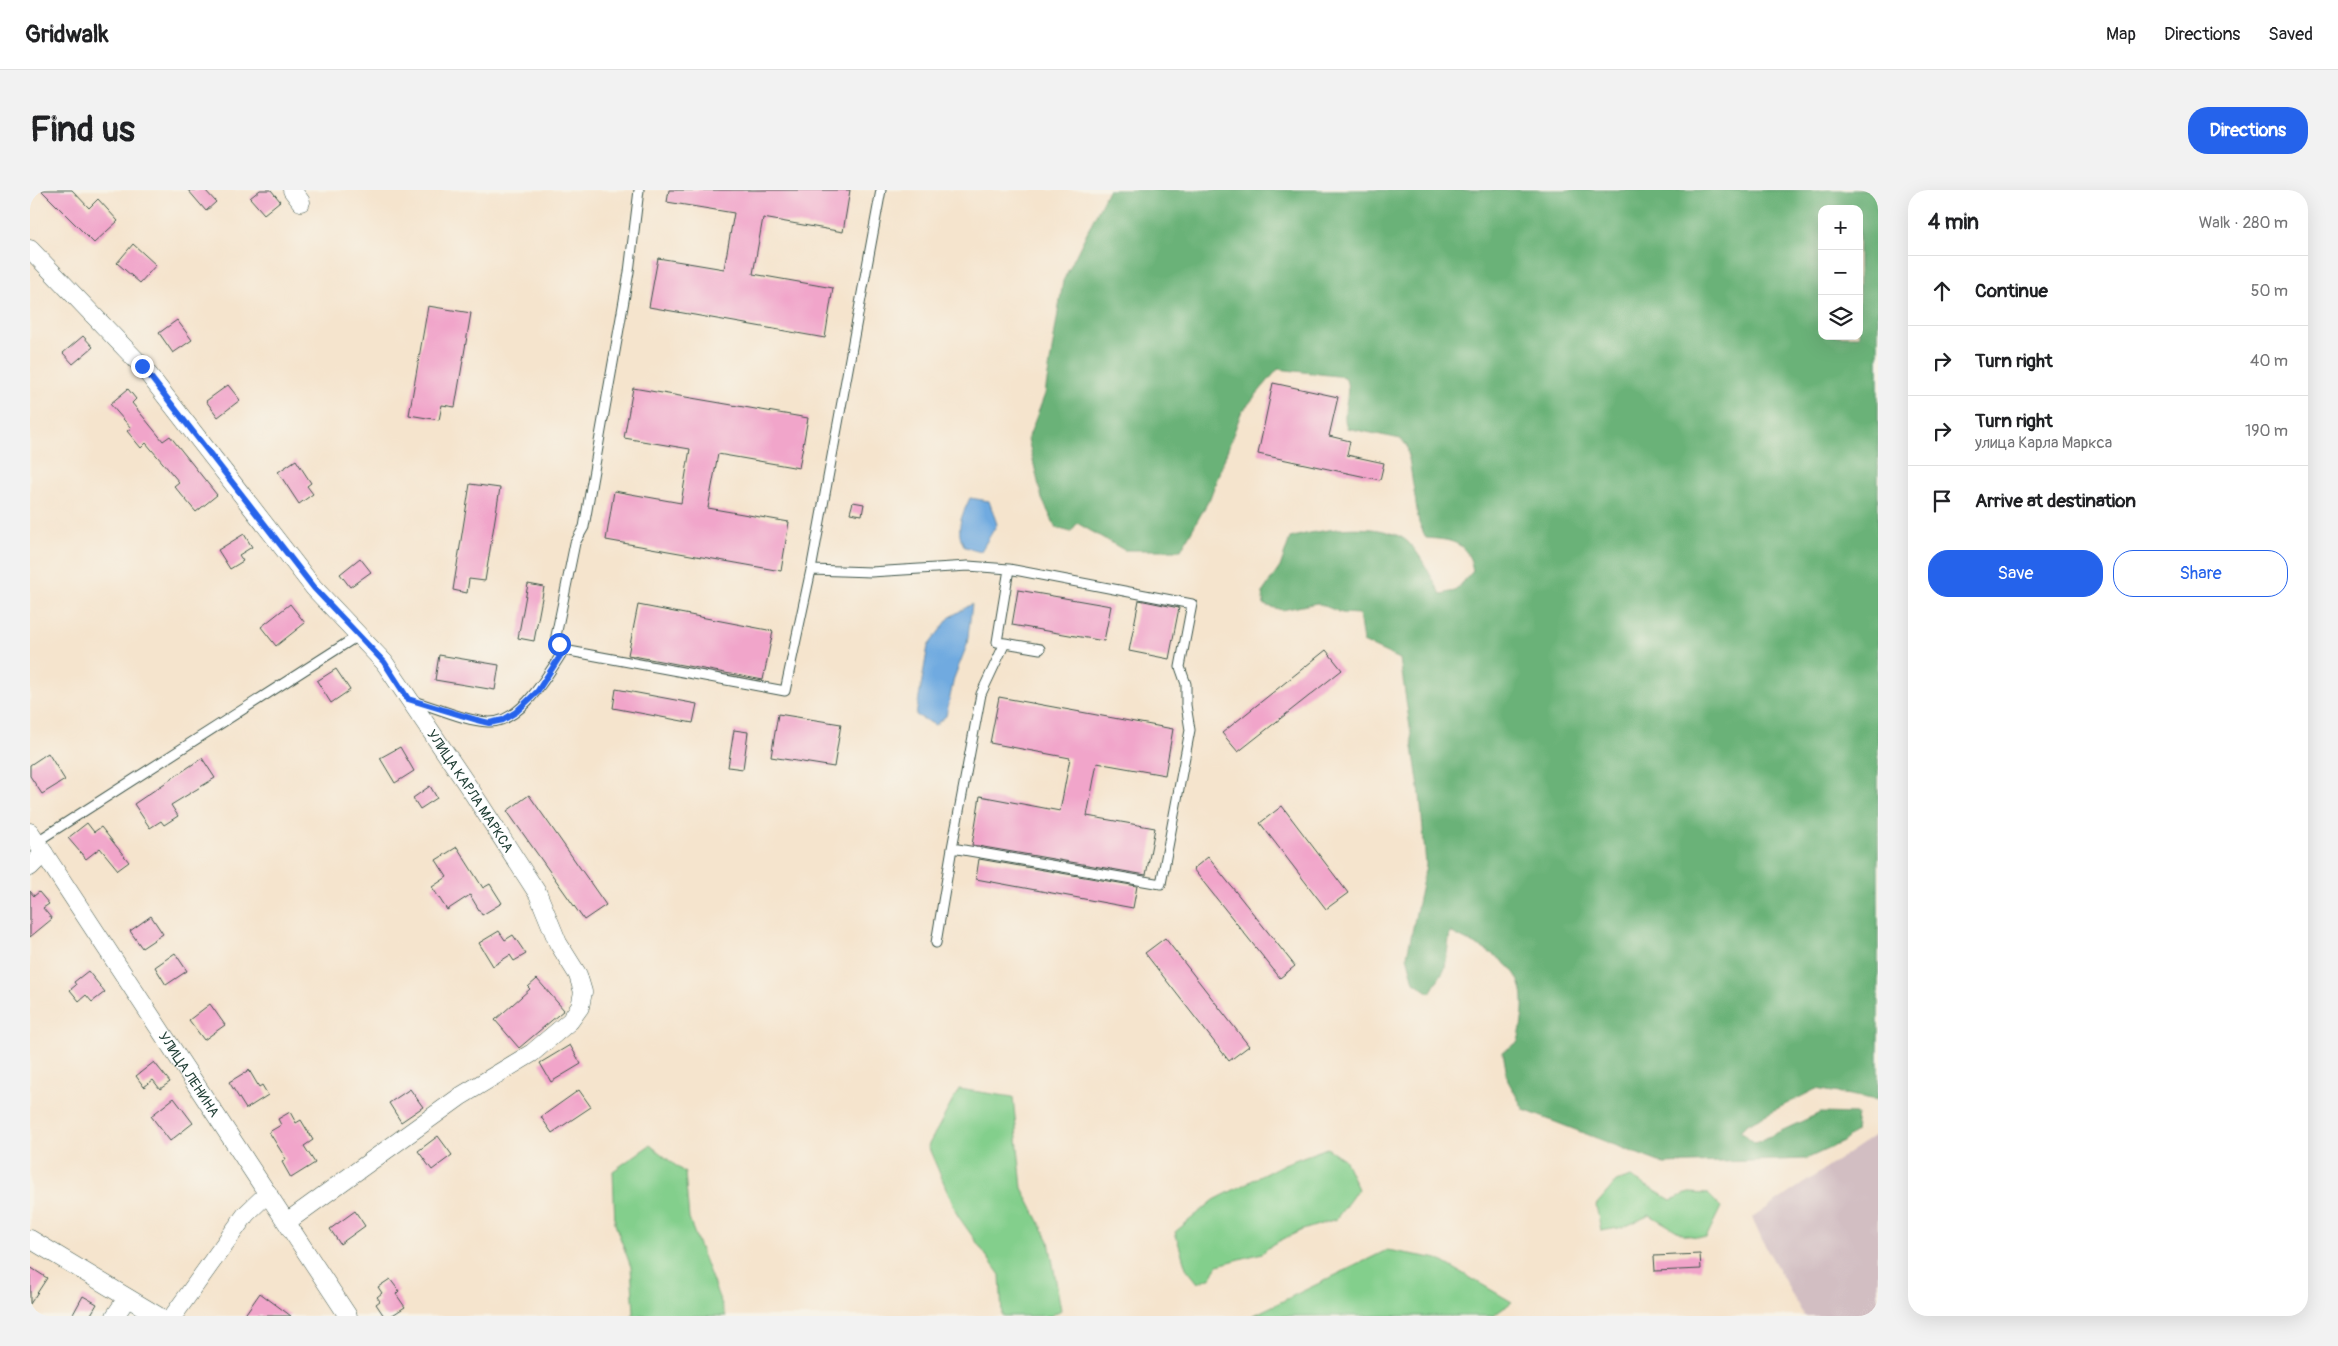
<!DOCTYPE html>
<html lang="en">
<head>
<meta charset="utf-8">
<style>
	:root { --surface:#fff; --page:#f2f2f2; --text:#202124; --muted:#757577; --line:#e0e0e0; --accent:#2563eb }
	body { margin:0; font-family:Pangolin,sans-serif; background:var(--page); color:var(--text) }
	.controls { position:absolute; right:15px; top:15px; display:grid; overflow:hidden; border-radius:10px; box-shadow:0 5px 20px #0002 }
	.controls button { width:45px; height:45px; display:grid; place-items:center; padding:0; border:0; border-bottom:1px solid var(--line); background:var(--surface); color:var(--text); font:25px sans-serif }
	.stop { position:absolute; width:15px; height:15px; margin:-11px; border:4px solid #2563eb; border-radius:50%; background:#fff }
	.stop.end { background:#2563eb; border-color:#fff; box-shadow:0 1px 5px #0008 }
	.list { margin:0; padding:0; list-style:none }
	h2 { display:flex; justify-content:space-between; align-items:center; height:65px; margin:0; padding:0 20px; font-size:21px }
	h2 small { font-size:16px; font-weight:400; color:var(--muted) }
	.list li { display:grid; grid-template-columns:32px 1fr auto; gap:15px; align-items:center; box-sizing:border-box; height:70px; padding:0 20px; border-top:1px solid var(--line) }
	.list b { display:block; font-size:19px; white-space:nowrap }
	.list p { margin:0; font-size:16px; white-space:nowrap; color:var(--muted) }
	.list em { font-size:16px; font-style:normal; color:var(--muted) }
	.actions { display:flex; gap:10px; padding:15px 20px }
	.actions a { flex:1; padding:11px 0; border:1px solid var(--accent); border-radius:20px; text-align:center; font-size:18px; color:var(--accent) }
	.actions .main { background:var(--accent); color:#fff }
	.icon { flex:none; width:28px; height:28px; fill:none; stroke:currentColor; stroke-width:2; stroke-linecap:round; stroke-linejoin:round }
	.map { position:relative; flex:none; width:1848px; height:1126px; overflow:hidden; border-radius:20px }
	header { display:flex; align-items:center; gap:30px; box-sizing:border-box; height:70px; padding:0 25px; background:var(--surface); border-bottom:1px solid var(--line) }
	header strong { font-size:24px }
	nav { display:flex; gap:28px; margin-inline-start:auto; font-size:18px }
	.intro { display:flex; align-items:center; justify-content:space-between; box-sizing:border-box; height:120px; padding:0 30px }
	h1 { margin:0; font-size:35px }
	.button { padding:12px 22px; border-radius:20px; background:var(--accent); color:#fff; font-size:18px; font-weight:700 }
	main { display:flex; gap:30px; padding:0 30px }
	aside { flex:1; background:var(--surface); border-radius:20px; box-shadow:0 5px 20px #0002 }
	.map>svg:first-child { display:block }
</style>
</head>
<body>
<header>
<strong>Gridwalk</strong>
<nav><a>Map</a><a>Directions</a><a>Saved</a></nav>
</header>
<div class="intro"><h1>Find us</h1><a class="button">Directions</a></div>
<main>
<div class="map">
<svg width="1848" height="1126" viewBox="0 0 1848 1126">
	<rect width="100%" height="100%" fill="#f7f3e8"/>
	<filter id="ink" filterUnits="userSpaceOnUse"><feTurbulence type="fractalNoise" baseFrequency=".02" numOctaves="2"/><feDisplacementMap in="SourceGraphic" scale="10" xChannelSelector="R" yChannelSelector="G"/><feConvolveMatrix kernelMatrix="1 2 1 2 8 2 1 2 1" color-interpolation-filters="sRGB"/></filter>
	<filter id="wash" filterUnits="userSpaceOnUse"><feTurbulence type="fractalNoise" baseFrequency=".0096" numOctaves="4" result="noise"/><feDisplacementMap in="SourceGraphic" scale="20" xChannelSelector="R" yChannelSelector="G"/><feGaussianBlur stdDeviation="1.12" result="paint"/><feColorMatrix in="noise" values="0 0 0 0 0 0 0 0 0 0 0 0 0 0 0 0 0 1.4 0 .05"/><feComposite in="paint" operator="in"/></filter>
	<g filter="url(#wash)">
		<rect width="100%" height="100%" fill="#f5e4cd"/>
		<!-- industrial -->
		<path fill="#d2bec2" d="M1848,943V1126H1774L1731,1048L1722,1028Z"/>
		<!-- green -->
		<path fill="#83cf8c" stroke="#518660" d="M929,899L983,907L992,998L1019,1051L1031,1120L1021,1126H972L970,1085L928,1026L898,956Z
			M620,955L655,983L659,1029L696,1126H602L604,1122L601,1077L585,1034L583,981Z
			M1297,958L1314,969L1328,999L1306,1029L1270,1041L1243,1054L1232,1063L1188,1075L1181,1087L1168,1093L1156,1078L1145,1042L1184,1010L1254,974Z
			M1601,987L1641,1010L1659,1003L1678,1004L1691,1017L1676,1048L1654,1045L1620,1025L1594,1037L1571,1041L1566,1015L1586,992Z
			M1357,1060L1408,1069L1482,1112L1463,1126H1222Z"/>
		<!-- forest -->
		<path fill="#6ab278" stroke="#447856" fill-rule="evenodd" d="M1078,0H1848V910L1786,899L1717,934L1710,941L1725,953L1790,923L1827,924L1825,942L1813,952L1776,969L1634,974L1494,920L1478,891L1473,862L1488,852C1505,778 1479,772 1420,742L1415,778L1400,803L1384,792L1377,766L1396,675L1390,605L1370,469L1333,452L1329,424L1312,423L1287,413L1252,420L1234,415L1232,403L1250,377L1260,348C1290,339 1342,332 1371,347C1388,356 1401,388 1411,404L1425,401L1443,381C1438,351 1422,350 1396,348L1389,333L1377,256L1371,249L1317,238C1310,220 1323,204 1315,187L1248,179L1211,223L1180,308L1151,360H1094L1047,333L1041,342L1026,338L1012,309L998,249L1015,204L1033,91ZM1792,19H1829V146H1792Z"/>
		<!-- water -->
		<path fill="#6faae0" stroke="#47748a" d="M940,308L959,311L967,334L951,361L935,357C924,340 932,325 940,308Z
			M942,414L937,455L924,488L916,526L905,535L886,525L898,456L920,427Z"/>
		<g id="blocks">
			<!-- building -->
			<path fill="#f1a5ca" d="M11,0H42L59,18L68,9L88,31L64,53Z
				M158,0H175L186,12L176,21Z
				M230,0H241L250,11L234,24L220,8Z
				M639,0H820L813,42L733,28L723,84L803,98L795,148L619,117L628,68L694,79L704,23L637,12Z
				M103,54L126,75L110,93L87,73Z
				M398,116L441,123L425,217L412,215L409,230L379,225Z
				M147,130L162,150L143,163L129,143Z
				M53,146L63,157L43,174L33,163Z
				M1243,193L1308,207L1299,246L1320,251L1317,265L1354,273L1350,290L1228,264Z
				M198,195L210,210L188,227L176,211Z
				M603,198L778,228L769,278L688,264L678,318L759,332L751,381L576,350L584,301L651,313L660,259L594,248Z
				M98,199L106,209L102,213L133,251L140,246L187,305L166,322L144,296L149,292L116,253L111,258L97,241L101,238L80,214Z
				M266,270L281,293L277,296L283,304L269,314L248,282Z
				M440,294L470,298L455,391L439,389L437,403L423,400Z
				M823,312L834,314L832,325L820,323Z
				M214,344L222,357L209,365L213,371L200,379L188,360Z
				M330,368L341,382L320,397L310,384Z
				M498,394L514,397L504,451L488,448Z
				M988,400L1081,416L1074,451L982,435Z
				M1109,410L1149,418L1139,469L1099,461Z
				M260,414L275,433L246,456L231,437Z
				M608,415L743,441L733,490L598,465Z
				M1296,460L1312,480L1208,562L1192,543Z
				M409,465L469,475L465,500L405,490Z
				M306,479L320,500L301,513L287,491Z
				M586,499L667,514L663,533L583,518Z
				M969,507L1143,539L1135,585L1067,573L1057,626L1125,638L1116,685L942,655L950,606L1030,621L1040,568L960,553Z
				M748,524L811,534L804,577L741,567Z
				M704,540L718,542L713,579L698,577Z
				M370,557L384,581L365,593L350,568Z
				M18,563L35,590L12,604L0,586V575Z
				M172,568L185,588L141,615L148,626L134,635L131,631L120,638L104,614Z
				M400,596L407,608L390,619L383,608Z
				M499,605L576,715L554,730L477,621Z
				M1252,616L1318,703L1296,719L1230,633Z
				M57,633L64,642L71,637L99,672L88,680L70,658L56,669L38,648Z
				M427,657L453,698L460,694L472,713L452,725L440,705L417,720L402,697L417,687L406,670Z
				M1178,667L1265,776L1250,788L1163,679Z
				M949,669L1107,696L1103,718L946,689Z
				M0,701L4,706L9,702L19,714L13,718L22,729L0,747Z
				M121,726L133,744L112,758L100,741Z
				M469,741L475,750L483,745L496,764L484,771L480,765L463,776L449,753Z
				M1135,748L1219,856L1199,871L1115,763Z
				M145,763L157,781L136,795L125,777Z
				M58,781L75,802L62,812L56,805L49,811L40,800L46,795L44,792Z
				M507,789L534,820L489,858L465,830L500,799L498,797Z
				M180,814L195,835L174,850L159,830Z
				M540,855L551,874L521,892L510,873Z
				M124,872L140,892L130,899L123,890L114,897L106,886Z
				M219,880L229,897L232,895L238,905L216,919L199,892Z
				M380,899L393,917L371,932L359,913Z
				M549,900L561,917L522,943L511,927Z
				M144,908L163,933L140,951L121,926Z
				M260,922L266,933L271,930L283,950L274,956L285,973L261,988L252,972L256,969L239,942L251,935L248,929Z
				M408,946L422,965L402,980L388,961Z
				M325,1021L335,1036L310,1054L300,1039Z
				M1670,1064L1671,1079L1625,1081L1624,1066Z
				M0,1077L17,1088L0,1114Z
				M360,1089L369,1101L366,1104L375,1117L361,1126H354L346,1114L350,1111L347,1107L352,1103L348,1097Z
				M230,1103L261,1126H214Z
				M53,1106L67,1114L60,1126H42Z"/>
		</g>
	</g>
	<g filter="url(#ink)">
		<use href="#blocks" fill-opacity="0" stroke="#3f564b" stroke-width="1"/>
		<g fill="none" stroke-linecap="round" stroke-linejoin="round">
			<!-- lane casing -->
			<g stroke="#3f564b" stroke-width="11">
				<path id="lane" d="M609,0L599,82L554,337L545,353L526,446L529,454L534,460L755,501L781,380L851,0
					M781,380L841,382L938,376L979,379L1162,414L1150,477L1156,494V515L1160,540L1131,694L922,658L951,504L975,453L967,452L979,379
					M975,453L1010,459
					M383,511C405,517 435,531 458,532C491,534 518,484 534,460
					M6,652L329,445
					M906,753L922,658"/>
			</g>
			<!-- street casing -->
			<g stroke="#3f564b" stroke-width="19">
				<g id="street">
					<path d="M262,0L271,12"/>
					<path id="s1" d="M0,59L112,176L284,398L354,472L442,602L508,704L528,753L548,785L553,802L550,817L540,831L502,863L431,906L258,1031"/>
					<path id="s2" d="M0,642L318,1126"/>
					<path d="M0,677L14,663"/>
					<path d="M0,1049L128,1126"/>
					<path d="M85,1126L97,1108"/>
					<path d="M143,1126L216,1024L238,1003"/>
				</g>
			</g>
			<!-- lane -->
			<use href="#lane" stroke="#fff" stroke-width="9"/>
			<!-- street -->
			<use href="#street" stroke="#fff" stroke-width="18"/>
		</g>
	</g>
	<g fill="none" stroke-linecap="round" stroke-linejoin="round" filter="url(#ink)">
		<!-- route -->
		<path stroke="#2563eb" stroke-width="6" d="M112,176L284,398L354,472L378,509L447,530L459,533L473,530L486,522L507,502L534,460L529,454"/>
	</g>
	<g text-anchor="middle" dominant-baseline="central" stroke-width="4" stroke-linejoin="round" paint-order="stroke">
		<!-- street labels -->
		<g font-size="14" fill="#1f3d34" stroke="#f7f3e8">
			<text stroke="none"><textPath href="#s1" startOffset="700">УЛИЦА КАРЛА МАРКСА</textPath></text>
			<text stroke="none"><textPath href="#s2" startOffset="290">УЛИЦА ЛЕНИНА</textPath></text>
		</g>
	</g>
</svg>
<div class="controls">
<button>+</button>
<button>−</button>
<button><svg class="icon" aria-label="layers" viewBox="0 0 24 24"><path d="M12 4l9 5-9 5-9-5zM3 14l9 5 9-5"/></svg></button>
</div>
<div class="stop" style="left:529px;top:454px"></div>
<div class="stop end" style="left:112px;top:176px"></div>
</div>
<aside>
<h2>4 min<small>Walk · 280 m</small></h2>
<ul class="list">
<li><svg class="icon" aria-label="ahead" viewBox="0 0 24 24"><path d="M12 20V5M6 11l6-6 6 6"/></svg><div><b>Continue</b></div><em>50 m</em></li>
<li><svg class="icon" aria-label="right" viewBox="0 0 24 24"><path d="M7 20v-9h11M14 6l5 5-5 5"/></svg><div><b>Turn right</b></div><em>40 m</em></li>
<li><svg class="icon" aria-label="right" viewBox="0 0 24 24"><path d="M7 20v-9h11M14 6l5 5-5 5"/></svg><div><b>Turn right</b><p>улица Карла Маркса</p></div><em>190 m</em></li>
<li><svg class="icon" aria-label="arrive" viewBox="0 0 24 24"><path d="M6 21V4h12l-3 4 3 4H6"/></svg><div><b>Arrive at destination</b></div></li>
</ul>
<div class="actions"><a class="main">Save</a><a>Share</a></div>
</aside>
</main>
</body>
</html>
